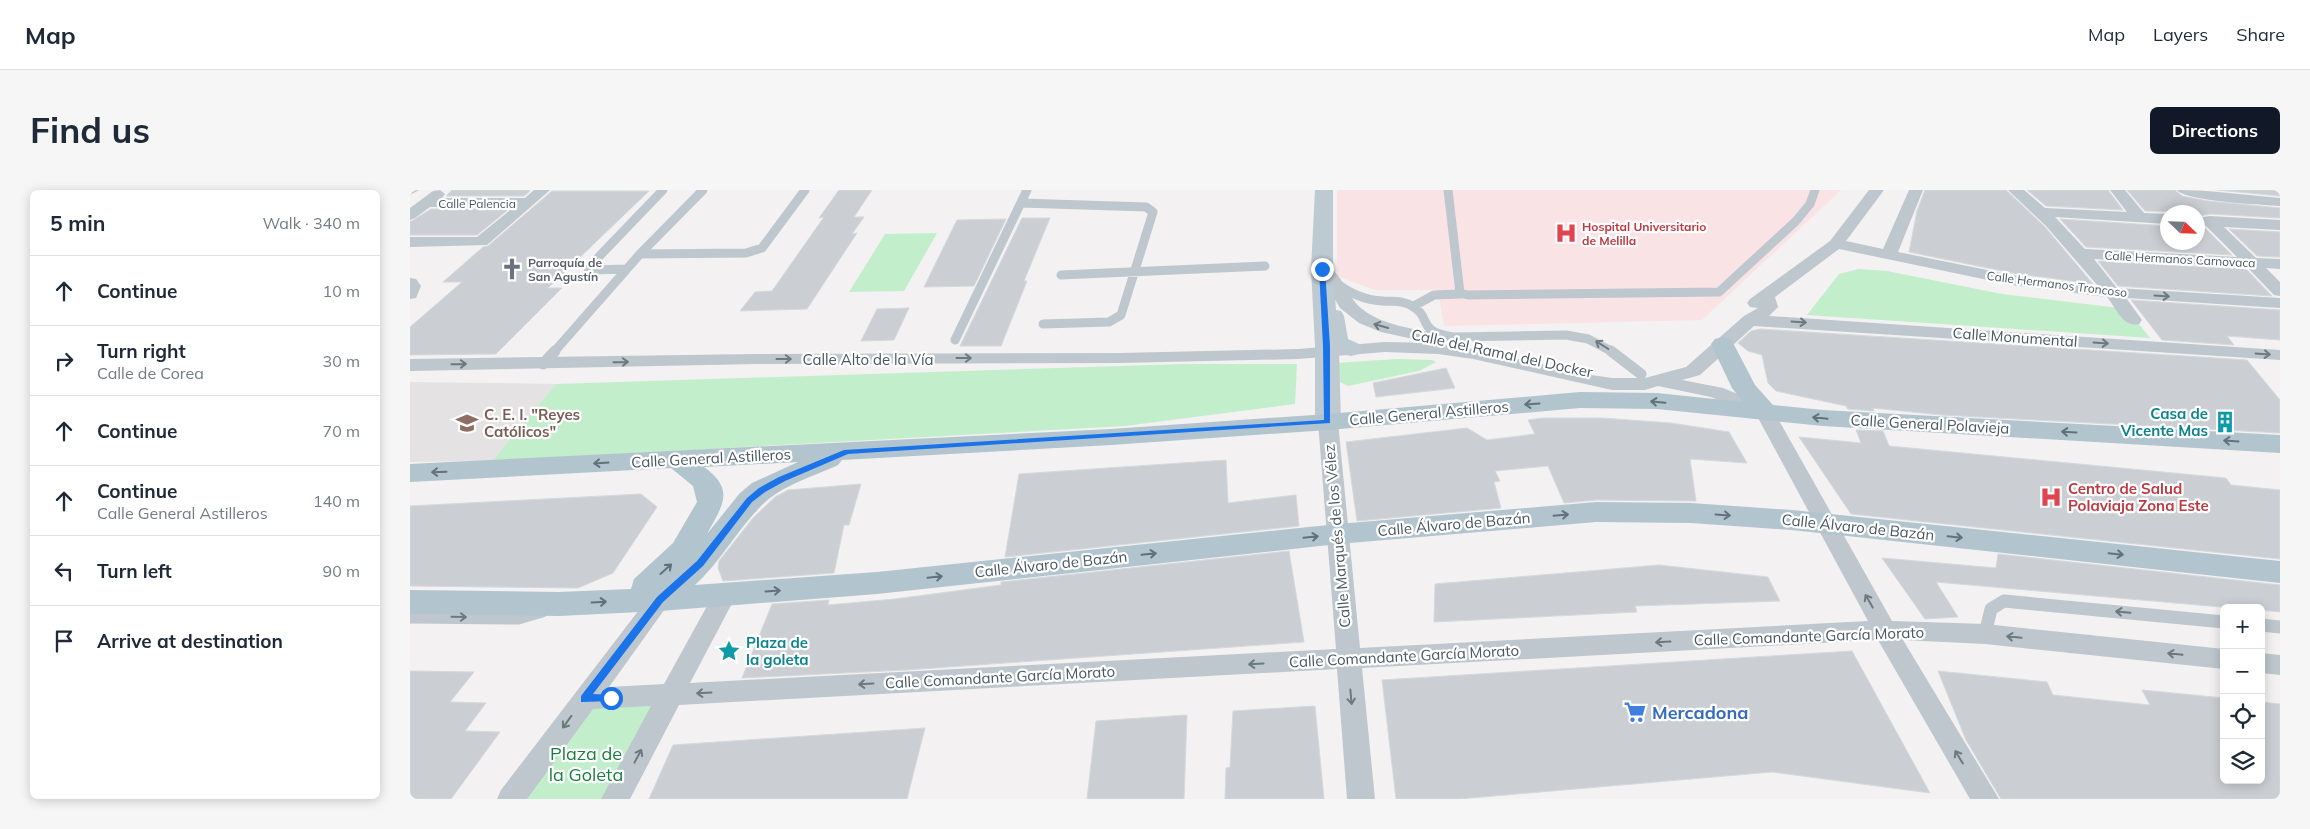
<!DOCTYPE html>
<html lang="en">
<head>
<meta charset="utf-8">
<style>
	:root { --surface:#fff; --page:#f6f6f7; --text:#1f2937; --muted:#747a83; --line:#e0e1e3; --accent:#111827 }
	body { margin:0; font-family:Mulish,sans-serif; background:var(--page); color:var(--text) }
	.controls { position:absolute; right:15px; bottom:15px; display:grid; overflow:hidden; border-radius:8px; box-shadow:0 2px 12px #0003 }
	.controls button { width:45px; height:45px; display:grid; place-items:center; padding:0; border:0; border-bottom:1px solid var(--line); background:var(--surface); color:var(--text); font:25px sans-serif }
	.compass { position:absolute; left:1750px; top:15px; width:45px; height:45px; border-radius:50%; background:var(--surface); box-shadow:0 2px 12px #0003; rotate:113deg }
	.stop { position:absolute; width:15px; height:15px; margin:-11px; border:4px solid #1a73e8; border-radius:50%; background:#fff }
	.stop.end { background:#1a73e8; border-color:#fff; box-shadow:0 1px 5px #0008 }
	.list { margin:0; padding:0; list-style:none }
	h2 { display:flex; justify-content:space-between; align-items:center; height:65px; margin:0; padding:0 20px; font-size:21px }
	h2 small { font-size:16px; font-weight:400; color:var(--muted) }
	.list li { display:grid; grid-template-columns:32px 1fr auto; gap:15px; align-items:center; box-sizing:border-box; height:70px; padding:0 20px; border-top:1px solid var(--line) }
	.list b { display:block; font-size:19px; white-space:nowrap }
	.list p { margin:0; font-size:16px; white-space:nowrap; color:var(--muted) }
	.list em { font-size:16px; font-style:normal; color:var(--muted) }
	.icon { flex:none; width:28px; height:28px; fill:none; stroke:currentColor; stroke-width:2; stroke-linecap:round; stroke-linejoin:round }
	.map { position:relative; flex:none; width:1870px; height:609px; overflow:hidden; border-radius:8px }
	header { display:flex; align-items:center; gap:30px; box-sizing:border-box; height:70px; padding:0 25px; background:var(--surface); border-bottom:1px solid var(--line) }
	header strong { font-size:24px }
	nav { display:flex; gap:28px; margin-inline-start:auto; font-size:18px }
	.intro { display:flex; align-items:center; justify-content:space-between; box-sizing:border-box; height:120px; padding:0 30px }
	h1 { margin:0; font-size:35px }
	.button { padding:12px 22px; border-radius:8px; background:var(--accent); color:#fff; font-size:18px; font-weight:700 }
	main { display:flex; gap:30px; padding:0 30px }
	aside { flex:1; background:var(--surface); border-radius:8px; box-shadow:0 2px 12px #0003 }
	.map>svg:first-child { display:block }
</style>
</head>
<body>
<header>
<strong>Map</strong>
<nav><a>Map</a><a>Layers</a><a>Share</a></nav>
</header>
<div class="intro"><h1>Find us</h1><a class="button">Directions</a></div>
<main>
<aside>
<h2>5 min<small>Walk · 340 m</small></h2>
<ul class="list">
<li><svg class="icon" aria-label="ahead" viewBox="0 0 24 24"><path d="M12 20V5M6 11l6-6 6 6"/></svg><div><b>Continue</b></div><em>10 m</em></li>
<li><svg class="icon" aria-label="right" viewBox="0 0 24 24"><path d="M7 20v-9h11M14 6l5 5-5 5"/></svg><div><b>Turn right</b><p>Calle de Corea</p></div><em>30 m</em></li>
<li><svg class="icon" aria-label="ahead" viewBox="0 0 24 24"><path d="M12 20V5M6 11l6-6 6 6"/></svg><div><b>Continue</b></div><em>70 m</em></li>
<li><svg class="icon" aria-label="ahead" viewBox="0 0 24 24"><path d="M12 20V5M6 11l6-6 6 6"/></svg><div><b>Continue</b><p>Calle General Astilleros</p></div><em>140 m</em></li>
<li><svg class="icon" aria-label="left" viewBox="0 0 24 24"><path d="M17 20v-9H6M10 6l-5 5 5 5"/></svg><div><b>Turn left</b></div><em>90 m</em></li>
<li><svg class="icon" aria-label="arrive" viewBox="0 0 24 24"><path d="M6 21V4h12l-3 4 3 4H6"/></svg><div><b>Arrive at destination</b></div></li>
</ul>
</aside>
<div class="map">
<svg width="1870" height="609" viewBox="0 0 1870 609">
	<rect width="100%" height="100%" fill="#f3f1f1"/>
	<!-- education -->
	<path fill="#e4e2e3" d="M0,192L146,194L82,271L0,272Z"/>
	<!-- medical -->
	<path fill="#fae3e5" d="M927,0H1431L1292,130L1034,136L1028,100H965L927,86Z"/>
	<!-- green -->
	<path fill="#c2eecc" d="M527,43L494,101L439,102L475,44Z
		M1449,79L1477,81L1592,104L1717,119L1740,148L1397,125L1429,84Z
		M987,169L1022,170L1026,172L1009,181L938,196L928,191L926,173Z
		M773,174H887L885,214L715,236L82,271L146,194Z
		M176,512L248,513L197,609H107Z"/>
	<!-- building -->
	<path fill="#cbcfd3" stroke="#d5d8dc" d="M42,0H118L120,1L114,6H36Z
		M429,0H462L444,27H454L442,44L447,43L397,119L330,121L345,102L362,101L414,27L409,28Z
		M1515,0H1596L1635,37L1683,94L1602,83L1499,62L1507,21Z
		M1617,0H1698L1713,20L1636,16Z
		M1717,0H1765L1772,6L1798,11L1870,18V28L1800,24L1788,26V22L1735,21Z
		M1807,0H1870V6L1818,1Z
		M142,1H239L138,98H152L86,164L0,165V137L52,92H33L73,57L78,56Z
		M21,19H99L67,45H0V32Z
		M612,28H640L614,91H617L591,156H550Z
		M596,29L564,96L514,97L547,30Z
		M1650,29L1758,36V52H1788V36L1795,38L1822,65L1676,57Z
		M1819,39L1870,42V67L1847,66Z
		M1688,71L1836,79L1862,106L1708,96Z
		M1721,110L1870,120V150L1817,146L1824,155L1752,150Z
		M499,118L484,150L451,151L467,119Z
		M1350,139L1837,170L1870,210V243L1532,225L1463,218L1464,221L1438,219L1436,216L1366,201L1358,193L1352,165L1338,161L1328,153L1341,141Z
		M1036,178L1045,198L966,207L963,193Z
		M1133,228H1192L1261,233L1319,242L1337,273L1280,269L1286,311L1186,310L1154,313L1138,276L1085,281L1090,291L1084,292L1091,318L947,331L936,252L1057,238L1077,250L1125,244L1118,230Z
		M1446,240L1473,241L1479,256L1816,288L1821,295L1870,300V369L1441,324L1389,247L1451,253Z
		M816,270L818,313L886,305L889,336L595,367L609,284Z
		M451,294L439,335H434L424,383L313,391L308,378L309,371L343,328L365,307L378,300Z
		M231,304L247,317L203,383L168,398L0,396V316Z
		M879,361L894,452L496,480L332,488L362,414L419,410L418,415L485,409L591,395V392Z
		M1588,364L1870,395V422L1851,420V418H1822L1526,392L1548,427L1515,429L1472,368L1586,378Z
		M1249,375L1358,387L1370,411L1225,416L1227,422L1024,432L1025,394Z
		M1442,461L1520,603L1362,582L1049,609H986L972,490Z
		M0,481L64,482L40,512L76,513L55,541L90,542L41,609H0Z
		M1528,481L1637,492L1643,505L1740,515L1732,500L1814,508V590H1851V512L1870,514V609H1591L1556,550Z
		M905,516L914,609H815L816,578L820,577L823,521Z
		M777,525L774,609H677L686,531Z
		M515,538L497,609H239L263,555Z"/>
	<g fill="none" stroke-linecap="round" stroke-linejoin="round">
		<!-- service-far2 -->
		<path stroke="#bdc7cd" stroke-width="9" d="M1038,0L1050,103L1058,105L1309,102L1386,31L1400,14L1405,0
			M611,13L736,17L743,22L711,125L699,132L633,134
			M230,64L336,63L352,58L395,0
			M217,79L181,80L178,78L253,0
			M651,85L855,76
			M925,92C939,103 954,110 972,111C982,112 993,110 1002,116C1023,128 1005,141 1043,147L1156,145L1178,149L1203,162
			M1004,116L1024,105L1051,104
			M545,150L617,0
			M144,162L230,64L293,0"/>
		<!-- service-far1 -->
		<path stroke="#bdc7cd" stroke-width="11" d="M1201,161L1231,184
			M133,174L145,161"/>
		<!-- service -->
		<path stroke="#bdc7cd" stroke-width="13" d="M0,427L108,428L132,421
			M1851,435L1870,437
			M1575,444L1581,419L1594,411L1814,432"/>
		<!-- minor -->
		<path fill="#bdc7cd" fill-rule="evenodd" d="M0,0H9L0,5Z
			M30,0L35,4L32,8H115L124,0H140L77,55L0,57V47H67L104,17H20L5,28L0,30V18L23,1Z
			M1459,0H1474L1436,51L1473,59L1499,0H1513L1488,62L1602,85L1688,96L1636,36L1598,0H1614L1635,18L1717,22L1700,0H1715L1734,23L1758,24V34L1645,27L1675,59L1827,67L1796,36L1788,34V28L1800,26L1870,30V40L1814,37L1846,68L1870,69V79L1856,78L1870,92V106L1864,105L1837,77L1684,69L1707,98L1870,108V118L1716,108L1732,130L1729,134C1713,138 1706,118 1697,107L1602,95L1429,59L1365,107L1368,117L1359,126L1870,160V170L1344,136L1290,185L1272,190L1313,198L1362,218L1482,431L1575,434L1814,459V479L1575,454L1493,450L1589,609H1560L1468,450L952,478L965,609H937L927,479L269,515L220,609H191L241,516L183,519L117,609H87L91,600L242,403L250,400L258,403L262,409L199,497L254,494L307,398L315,395L323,398L327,404L280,493L926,459L908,232L911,228L918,226L925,228L928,232L950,458L1458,431L1347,226L1301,207L1248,196L1235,200H1202L1063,169L1028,164L975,162L888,169L710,173L346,174L0,181V169L346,164L710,163L888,159L975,152L1021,153L971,142L949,133L930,118L913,89L904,79L906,76L912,74C932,79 936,107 952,119C975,137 1005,138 1032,145L1035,149L1029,154L1063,159L1181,185L1202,188H1235L1276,177L1334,126L1348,118L1340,117L1337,113L1340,109L1420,51Z
			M1767,0C1801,0 1835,5 1870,8V16C1853,15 1775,11 1767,0Z
			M0,88L6,89L11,96L6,108L0,109Z
			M1851,463L1870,465V485L1851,483Z"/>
		<!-- secondary -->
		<path fill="#bdcad1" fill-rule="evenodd" d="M905,0H923V79L926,120L931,121L934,126L938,149L949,154L953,159L949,164L941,166L929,163L931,232L927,238L918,240L909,238L905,232V156L901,79Z"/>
		<!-- primary -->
		<path fill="#b2c4ce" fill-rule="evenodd" d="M1313,147L1321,149L1345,195L1363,215L1413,220L1870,245V263L1413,236L1247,219L1170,218L918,240L701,255L432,270L428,275C402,287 370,296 350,317C326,342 310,372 285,395L467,382L928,334L1186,312L1281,313L1382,320L1870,371V393L1382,340L1281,333L1186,332L928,354L467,404L250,421L149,426L0,424V400L149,402L221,399L224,389L263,353L287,312L283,296L261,278L0,292V274L701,239L918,224L1170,202L1247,203L1333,212L1322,198L1301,154L1305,149ZM388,272L342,293L330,303L297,344C312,316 326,300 294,277Z"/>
	</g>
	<!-- one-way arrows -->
	<defs><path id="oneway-shaft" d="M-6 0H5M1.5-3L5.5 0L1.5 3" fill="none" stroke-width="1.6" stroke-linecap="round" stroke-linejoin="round" transform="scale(1.25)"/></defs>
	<g stroke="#6c797f">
		<use href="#oneway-shaft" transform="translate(1752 106) rotate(4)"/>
		<use href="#oneway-shaft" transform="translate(1389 132) rotate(4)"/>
		<use href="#oneway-shaft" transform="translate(971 136) rotate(-164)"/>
		<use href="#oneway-shaft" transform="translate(1691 153) rotate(4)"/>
		<use href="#oneway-shaft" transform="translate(1192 155) rotate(-148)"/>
		<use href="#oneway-shaft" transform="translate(1853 164) rotate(4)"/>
		<use href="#oneway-shaft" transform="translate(554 168)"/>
		<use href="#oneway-shaft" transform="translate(374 169)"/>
		<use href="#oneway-shaft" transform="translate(211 172) rotate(-1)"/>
		<use href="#oneway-shaft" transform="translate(49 174) rotate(-1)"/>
		<use href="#oneway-shaft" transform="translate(1459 411) rotate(-120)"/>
		<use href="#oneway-shaft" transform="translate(1713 422) rotate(-175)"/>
		<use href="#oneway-shaft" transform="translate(49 427) rotate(1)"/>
		<use href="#oneway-shaft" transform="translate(1604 447) rotate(-174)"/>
		<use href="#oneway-shaft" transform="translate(1253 452) rotate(177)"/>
		<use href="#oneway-shaft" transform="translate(1765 464) rotate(-174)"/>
		<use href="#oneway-shaft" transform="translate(846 474) rotate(177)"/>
		<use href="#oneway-shaft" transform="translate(456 494) rotate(177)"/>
		<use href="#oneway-shaft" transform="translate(294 503) rotate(177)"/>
		<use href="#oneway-shaft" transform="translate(941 507) rotate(85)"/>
		<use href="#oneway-shaft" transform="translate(157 532) rotate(126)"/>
		<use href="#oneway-shaft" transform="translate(228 566) rotate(-62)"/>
		<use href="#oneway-shaft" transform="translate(1549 567) rotate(-121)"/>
	</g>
	<g stroke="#63727a">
		<use href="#oneway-shaft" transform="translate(1248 212) rotate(-175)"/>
		<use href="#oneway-shaft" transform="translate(1122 214) rotate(176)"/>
		<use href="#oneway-shaft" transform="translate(1410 228) rotate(-174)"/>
		<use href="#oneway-shaft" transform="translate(1659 242) rotate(-177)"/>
		<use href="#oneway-shaft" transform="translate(1821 251) rotate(-176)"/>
		<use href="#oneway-shaft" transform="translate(191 273) rotate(176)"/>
		<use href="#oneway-shaft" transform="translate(29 282) rotate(178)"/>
		<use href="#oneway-shaft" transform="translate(1151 325) rotate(-5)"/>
		<use href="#oneway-shaft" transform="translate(1313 325) rotate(4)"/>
		<use href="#oneway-shaft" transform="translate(901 347) rotate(-6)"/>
		<use href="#oneway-shaft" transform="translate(1545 347) rotate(6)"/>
		<use href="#oneway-shaft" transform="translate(739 364) rotate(-6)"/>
		<use href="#oneway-shaft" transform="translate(1706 364) rotate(6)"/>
		<use href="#oneway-shaft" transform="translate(256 379) rotate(-42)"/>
		<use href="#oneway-shaft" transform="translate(525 387) rotate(-6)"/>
		<use href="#oneway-shaft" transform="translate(363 401) rotate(-4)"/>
		<use href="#oneway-shaft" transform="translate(189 412) rotate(-3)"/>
	</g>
	<!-- route -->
	<path fill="#1a73e8" d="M912,77L915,79L920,156V233L438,264L375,291L355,302L342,312L293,376L253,412L183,504L204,505V511L171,512V506L247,407L287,371L337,308L349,298L369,287L434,260L914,230L913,156L909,79Z"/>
	<!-- icons -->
	<defs>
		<g id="hospital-bare" transform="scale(1.725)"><path d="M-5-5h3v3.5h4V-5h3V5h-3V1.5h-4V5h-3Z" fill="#e0444e" stroke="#fff" stroke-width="2.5" paint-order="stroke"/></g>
		<g id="church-bare" transform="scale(1.725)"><path d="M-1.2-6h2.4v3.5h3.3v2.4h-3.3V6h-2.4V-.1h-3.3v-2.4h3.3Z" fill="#6b7280" stroke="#fff" stroke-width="2.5" paint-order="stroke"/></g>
		<g id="building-bare" transform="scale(1.725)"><path d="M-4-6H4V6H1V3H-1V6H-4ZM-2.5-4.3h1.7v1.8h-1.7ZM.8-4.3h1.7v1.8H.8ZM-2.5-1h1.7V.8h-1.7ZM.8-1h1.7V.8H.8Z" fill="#0f9aa8" stroke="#fff" stroke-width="2.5" paint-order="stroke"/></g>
		<g id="school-bare" transform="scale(1.725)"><path d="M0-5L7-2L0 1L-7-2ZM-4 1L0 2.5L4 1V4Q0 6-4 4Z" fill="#8d6e63" stroke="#fff" stroke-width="2.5" paint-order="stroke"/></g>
		<g id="sight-bare" transform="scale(1.725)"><path d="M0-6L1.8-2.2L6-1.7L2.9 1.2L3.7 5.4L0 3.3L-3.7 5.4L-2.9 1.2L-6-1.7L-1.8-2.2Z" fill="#0f9aa8" stroke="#fff" stroke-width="2.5" paint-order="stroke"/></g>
		<g id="supermarket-bare" transform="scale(1.725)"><path d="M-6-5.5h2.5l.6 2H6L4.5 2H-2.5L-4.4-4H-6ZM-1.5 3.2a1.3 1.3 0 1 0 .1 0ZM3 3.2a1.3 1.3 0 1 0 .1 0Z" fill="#3f7fe0" stroke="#fff" stroke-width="2.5" paint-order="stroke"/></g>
	</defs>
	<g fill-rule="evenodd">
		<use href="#hospital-bare" x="1156" y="43"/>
		<use href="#church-bare" x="102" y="79"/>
		<use href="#building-bare" x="1815" y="232"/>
		<use href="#school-bare" x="57" y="233"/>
		<use href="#hospital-bare" x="1641" y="307"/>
		<use href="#sight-bare" x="319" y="461"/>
		<use href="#supermarket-bare" x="1225" y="522"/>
	</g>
	<g text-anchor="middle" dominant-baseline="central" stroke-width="4.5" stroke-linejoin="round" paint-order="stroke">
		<!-- far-street labels -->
		<g font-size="12" fill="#49575e" stroke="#fff">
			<text x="67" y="13">Calle Palencia</text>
			<text transform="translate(1770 69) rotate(3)">Calle Hermanos Carnovaca</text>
			<text transform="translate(1647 94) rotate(7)">Calle Hermanos Troncoso</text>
		</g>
		<!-- far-health labels -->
		<g font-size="12" font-weight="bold" fill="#be3a42" stroke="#fff" text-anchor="start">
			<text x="1172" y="36">Hospital Universitario<tspan x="1172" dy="14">de Melilla</tspan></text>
		</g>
		<!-- far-worship labels -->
		<g font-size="12" font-weight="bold" fill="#5b616d" stroke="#fff" text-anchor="start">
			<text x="118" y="72">Parroquía de<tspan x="118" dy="14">San Agustín</tspan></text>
		</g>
		<!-- street labels -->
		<g font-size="15" fill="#49575e" stroke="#fff">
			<text transform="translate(1605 147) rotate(4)">Calle Monumental</text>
			<text transform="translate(1092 163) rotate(12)">Calle del Ramal del Docker</text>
			<text x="458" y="169">Calle Alto de la Vía</text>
			<text transform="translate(1019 223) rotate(-5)">Calle General Astilleros</text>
			<text transform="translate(1520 234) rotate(3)">Calle General Polavieja</text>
			<text transform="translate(301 268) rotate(-3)">Calle General Astilleros</text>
			<text transform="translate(1044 334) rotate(-5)">Calle Álvaro de Bazán</text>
			<text transform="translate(1448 337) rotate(6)">Calle Álvaro de Bazán</text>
			<text transform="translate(927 346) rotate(-95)">Calle Marqués de los Vélez</text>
			<text transform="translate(641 374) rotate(-6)">Calle Álvaro de Bazán</text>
			<text transform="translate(1399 446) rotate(-2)">Calle Comandante García Morato</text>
			<text transform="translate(994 466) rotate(-3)">Calle Comandante García Morato</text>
			<text transform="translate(590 487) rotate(-3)">Calle Comandante García Morato</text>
		</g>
		<!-- culture labels -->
		<g font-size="15" font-weight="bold" fill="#0d838f" stroke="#fff" text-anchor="end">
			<text x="1798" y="223">Casa de<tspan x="1798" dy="17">Vicente Mas</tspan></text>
			<text x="336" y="452" text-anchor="start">Plaza de<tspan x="336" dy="17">la goleta</tspan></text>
		</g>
		<!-- education labels -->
		<g font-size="15" font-weight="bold" fill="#785e54" stroke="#fff" text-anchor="start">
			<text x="74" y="224">C. E. I. "Reyes<tspan x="74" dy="17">Católicos"</tspan></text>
		</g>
		<!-- health labels -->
		<g font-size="15" font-weight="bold" fill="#be3a42" stroke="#fff" text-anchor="start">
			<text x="1658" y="298">Centro de Salud<tspan x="1658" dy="17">Polaviaja Zona Este</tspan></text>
		</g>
		<!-- near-shop labels -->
		<g font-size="18" font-weight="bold" fill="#366cbe" stroke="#fff" text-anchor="start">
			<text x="1242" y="522">Mercadona</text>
		</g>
		<!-- near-park labels -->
		<g font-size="18" fill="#1b7e3e" stroke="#fff">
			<text x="176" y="563">Plaza de<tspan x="176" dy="21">la Goleta</tspan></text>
		</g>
	</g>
</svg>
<div class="controls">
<button>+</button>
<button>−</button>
<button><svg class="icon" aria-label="locate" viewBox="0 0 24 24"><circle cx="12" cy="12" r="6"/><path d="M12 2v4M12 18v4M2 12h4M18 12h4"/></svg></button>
<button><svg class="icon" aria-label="layers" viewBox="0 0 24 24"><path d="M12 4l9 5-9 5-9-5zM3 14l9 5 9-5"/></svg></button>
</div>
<svg class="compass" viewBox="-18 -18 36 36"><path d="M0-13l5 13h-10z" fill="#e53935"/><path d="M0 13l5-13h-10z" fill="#747a83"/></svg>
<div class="stop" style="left:201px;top:508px"></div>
<div class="stop end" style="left:912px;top:79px"></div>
</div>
</main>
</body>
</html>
